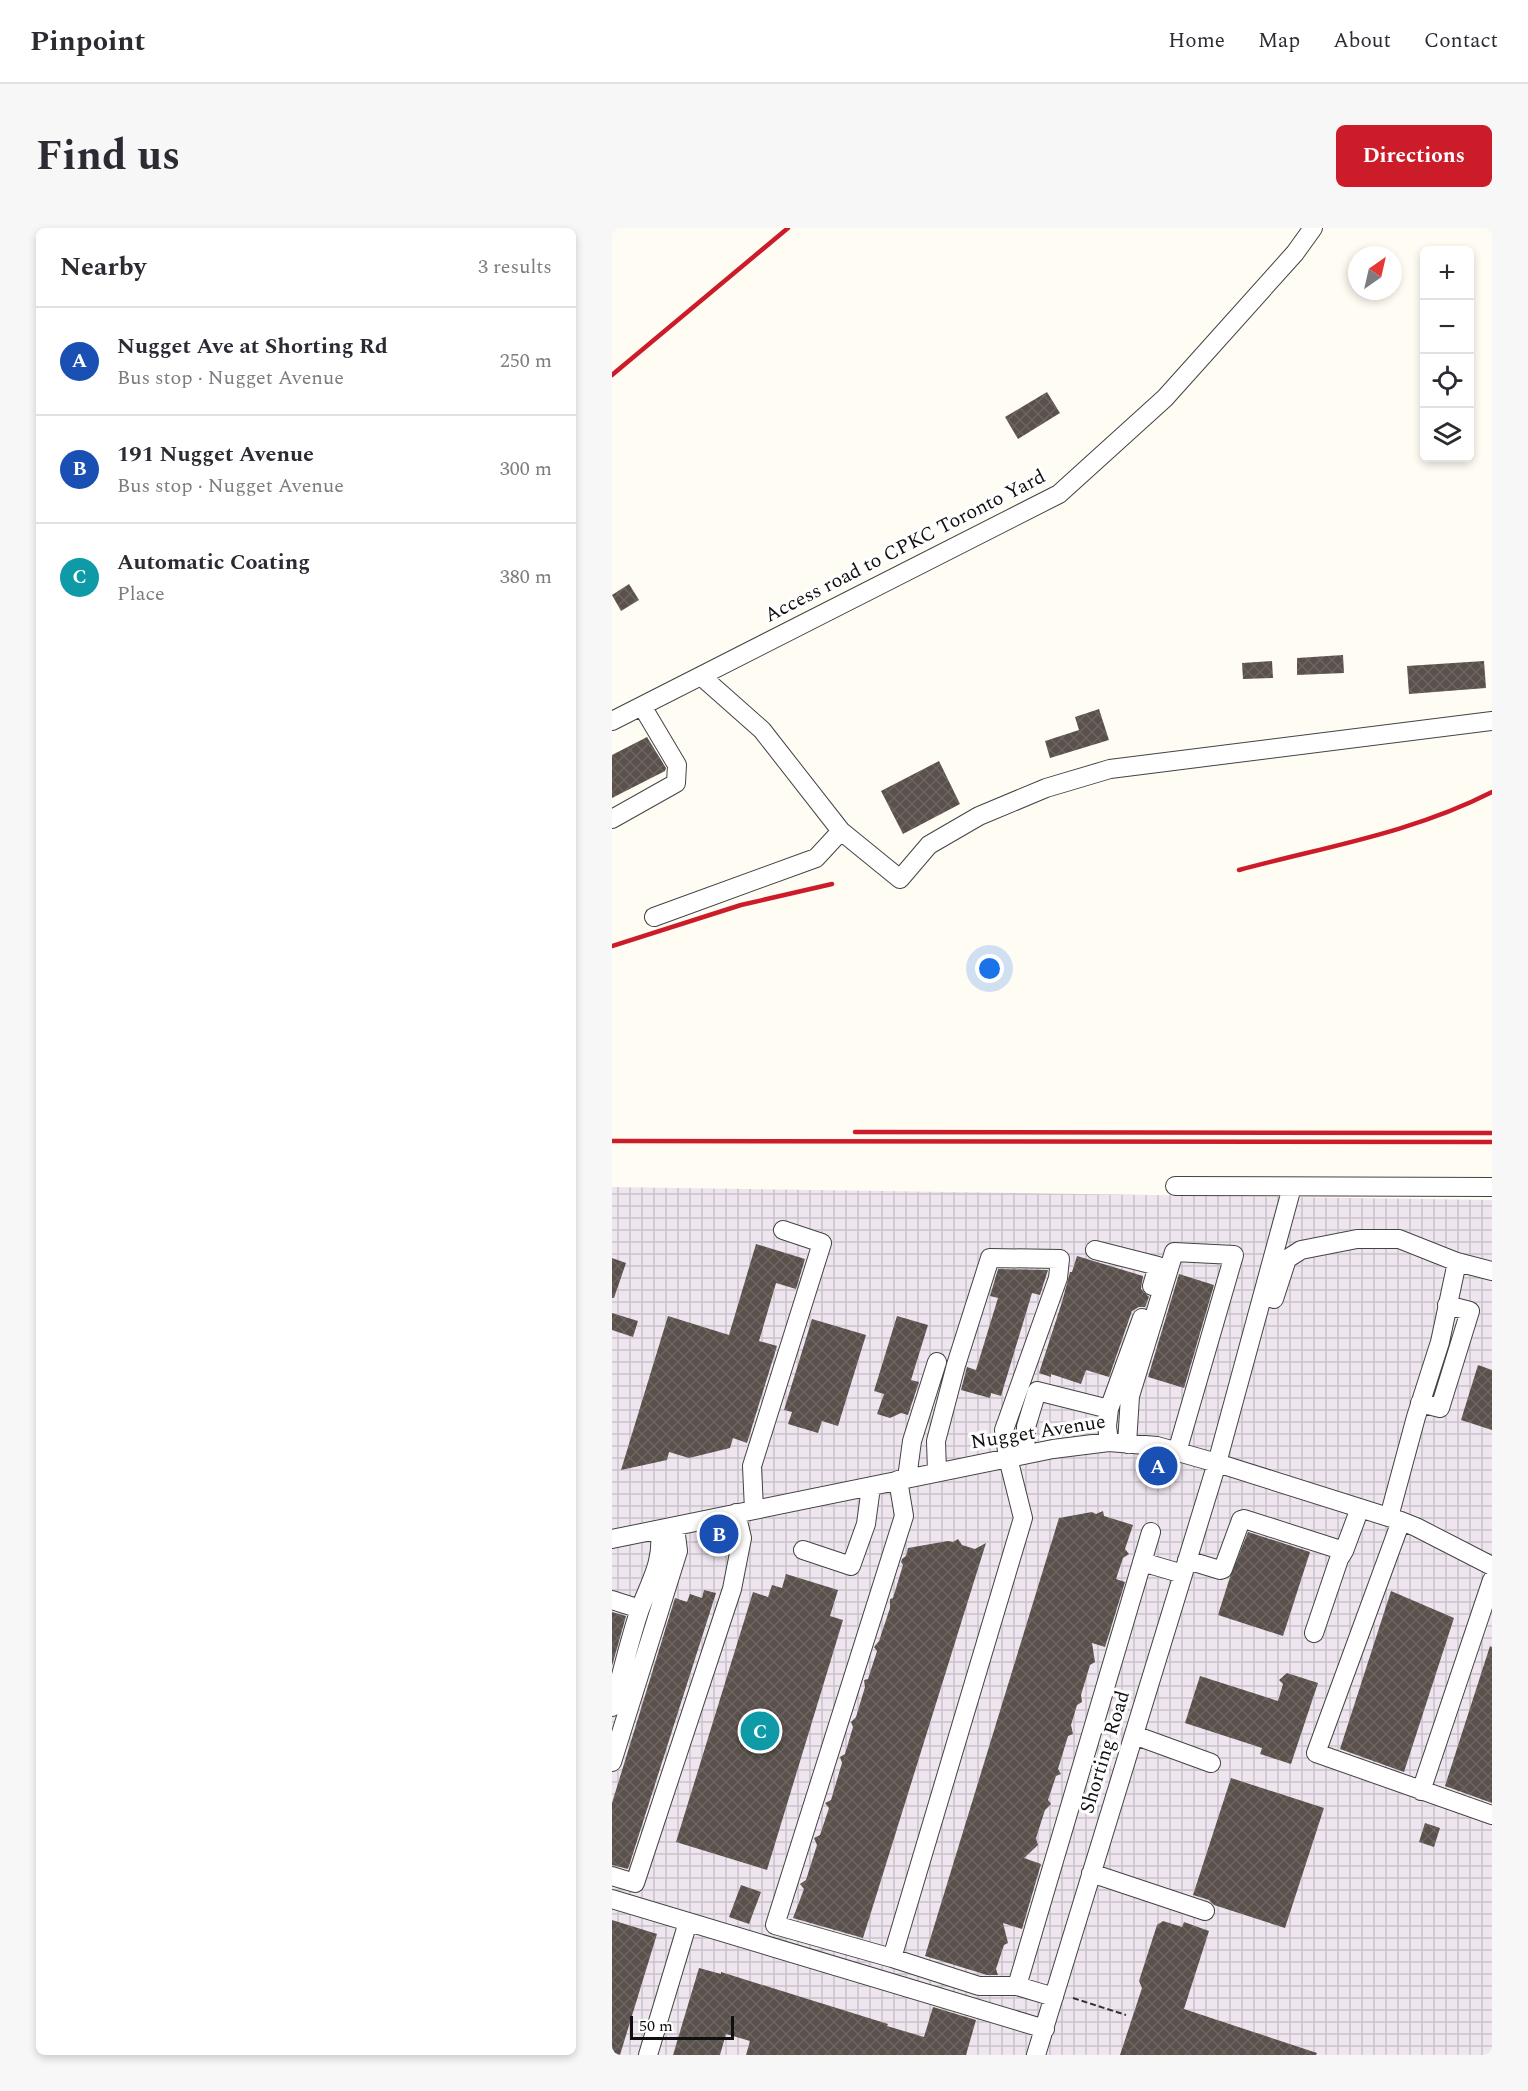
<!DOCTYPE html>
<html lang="en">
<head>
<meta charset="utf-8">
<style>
	:root { --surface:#fff; --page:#f7f7f7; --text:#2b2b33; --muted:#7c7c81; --line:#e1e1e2; --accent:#cd1c29 }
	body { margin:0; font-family:Spectral,serif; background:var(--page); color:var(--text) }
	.controls { position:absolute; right:18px; top:18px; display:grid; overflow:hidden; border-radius:9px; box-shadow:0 3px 9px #0003 }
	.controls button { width:54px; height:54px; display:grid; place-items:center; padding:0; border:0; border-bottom:2px solid var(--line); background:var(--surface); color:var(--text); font:30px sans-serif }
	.compass { position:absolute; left:736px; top:18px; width:54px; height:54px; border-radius:50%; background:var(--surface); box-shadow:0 3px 9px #0003; rotate:34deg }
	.scale { position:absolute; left:18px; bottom:15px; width:104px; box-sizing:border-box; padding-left:6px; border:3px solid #101010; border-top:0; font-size:16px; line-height:21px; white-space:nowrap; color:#101010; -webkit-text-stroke:4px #fff; paint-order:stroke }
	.you { position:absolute; left:378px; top:741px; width:21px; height:21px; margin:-15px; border:4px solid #fff; border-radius:50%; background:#1a73e8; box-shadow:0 0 0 9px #1a73e833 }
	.badge { display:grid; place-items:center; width:39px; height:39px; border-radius:50%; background:var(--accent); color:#fff; font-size:20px; font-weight:700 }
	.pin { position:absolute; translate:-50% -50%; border:3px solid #fff; box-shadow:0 2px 6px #0006 }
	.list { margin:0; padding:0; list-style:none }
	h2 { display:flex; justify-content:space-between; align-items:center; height:78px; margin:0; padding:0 24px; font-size:26px }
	h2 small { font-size:20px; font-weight:400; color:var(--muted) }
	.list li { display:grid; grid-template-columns:39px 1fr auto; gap:18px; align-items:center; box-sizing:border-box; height:108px; padding:0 24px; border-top:2px solid var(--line) }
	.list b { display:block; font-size:22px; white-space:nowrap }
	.list p { margin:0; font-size:20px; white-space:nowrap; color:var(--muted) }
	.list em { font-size:20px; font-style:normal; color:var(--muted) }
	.icon { flex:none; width:33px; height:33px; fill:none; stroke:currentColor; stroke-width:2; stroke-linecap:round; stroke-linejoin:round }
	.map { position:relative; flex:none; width:880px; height:1827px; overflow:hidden; border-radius:9px }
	header { display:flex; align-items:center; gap:36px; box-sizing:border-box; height:84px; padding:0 30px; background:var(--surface); border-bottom:2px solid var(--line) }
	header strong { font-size:28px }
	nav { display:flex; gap:33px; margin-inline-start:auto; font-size:21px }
	.intro { display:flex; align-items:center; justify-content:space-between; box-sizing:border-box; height:144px; padding:0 36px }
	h1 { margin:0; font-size:42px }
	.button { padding:15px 27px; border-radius:9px; background:var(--accent); color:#fff; font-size:21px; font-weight:700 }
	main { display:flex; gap:36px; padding:0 36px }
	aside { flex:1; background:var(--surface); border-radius:9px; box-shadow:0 3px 9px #0003 }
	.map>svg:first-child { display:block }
</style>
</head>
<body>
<header>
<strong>Pinpoint</strong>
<nav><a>Home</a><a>Map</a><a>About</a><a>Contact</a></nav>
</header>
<div class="intro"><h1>Find us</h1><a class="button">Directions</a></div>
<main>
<aside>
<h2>Nearby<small>3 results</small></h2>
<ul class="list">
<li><span class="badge" style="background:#1a4fb4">A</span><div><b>Nugget Ave at Shorting Rd</b><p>Bus stop · Nugget Avenue</p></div><em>250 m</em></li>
<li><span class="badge" style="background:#1a4fb4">B</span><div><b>191 Nugget Avenue</b><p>Bus stop · Nugget Avenue</p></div><em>300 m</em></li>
<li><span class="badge" style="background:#0f9aa8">C</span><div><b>Automatic Coating</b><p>Place</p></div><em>380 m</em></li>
</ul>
</aside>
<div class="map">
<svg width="880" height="1827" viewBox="0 0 880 1827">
	<defs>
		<pattern id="industrial-grid" width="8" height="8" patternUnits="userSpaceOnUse" patternTransform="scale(1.5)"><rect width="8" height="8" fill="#eee5ef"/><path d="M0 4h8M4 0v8" fill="none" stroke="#cbc3cc"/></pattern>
		<pattern id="building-cross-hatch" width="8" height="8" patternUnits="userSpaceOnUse" patternTransform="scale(1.5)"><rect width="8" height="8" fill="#5a514c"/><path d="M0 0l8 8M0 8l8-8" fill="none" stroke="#6d6561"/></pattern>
	</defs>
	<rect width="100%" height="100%" fill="#fffcf4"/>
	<!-- industrial -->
	<path fill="url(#industrial-grid)" d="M0,959L880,972V1827H0Z"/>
	<!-- building -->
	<path fill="url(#building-cross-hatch)" d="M435,164L448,185L406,211L393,189Z
		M17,356L27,372L9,383L0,367Z
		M731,427L732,445L685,447V430Z
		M660,433L661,450L631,451L630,435Z
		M872,433L874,460L797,466L795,438Z
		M487,481L497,512L438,530L433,513L467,502L463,489Z
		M35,509L54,540L53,543L0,570V527Z
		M327,533L348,576L291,606L269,563Z
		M144,1016L193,1031L184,1061L164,1055L147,1113L165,1118L135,1215L121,1210L118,1220L77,1230L57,1224L55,1232L9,1242L56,1088L117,1107Z
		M465,1028L531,1048L529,1061L537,1069L533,1079H527L520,1083L497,1149L474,1142L469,1156L439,1146V1149L427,1145L450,1074L458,1044H460Z
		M0,1030L14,1035L2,1070H0Z
		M386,1041L436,1042L428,1067L420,1065L389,1168L379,1165L378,1170L349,1162L355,1139L364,1142L386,1070L378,1068Z
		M567,1046L602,1057L572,1160L536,1149Z
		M0,1085L26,1093L21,1109L0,1102Z
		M285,1088L316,1097L299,1152L307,1154L296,1187L289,1185L278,1190L265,1186L272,1166L262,1163Z
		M200,1091L254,1107L226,1198L210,1193L206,1205L176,1196L180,1184L172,1182Z
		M866,1137L880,1142V1202L849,1192Z
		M491,1283L492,1288L521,1297L513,1321L517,1326L511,1330L504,1351L513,1354L493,1419L480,1415L483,1434L478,1437L469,1467L470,1474L465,1477L459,1497L461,1506L456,1508L446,1541L449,1546L444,1548L436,1572L439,1576L433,1582L424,1610L426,1617L412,1630L429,1636L410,1701L391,1695L396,1715L392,1717L384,1741L386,1747H375L313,1728L447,1290L480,1284L484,1286Z
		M636,1304L698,1324L671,1408L606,1387L618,1349Z
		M346,1311L350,1317L363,1321L374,1315L251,1710L181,1690L192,1661L188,1656L194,1652L205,1617L202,1610L208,1607L217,1580L213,1575L219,1572L230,1535L228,1529L233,1526L241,1499L239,1494L244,1489L253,1459L252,1452L256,1451L265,1423L262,1419L267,1413L278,1380V1371L281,1370L291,1337L289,1334L290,1331L294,1328L296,1320L336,1313L341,1314Z
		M174,1346L226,1362L218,1388L231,1392L155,1642L64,1614L141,1364L156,1369L160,1357L170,1360Z
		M92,1362L104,1365L16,1641L0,1637V1575L63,1370L75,1374L78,1366L90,1370Z
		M779,1363L842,1390L792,1544L728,1521Z
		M0,1384L14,1388L0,1438Z
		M878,1418L880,1419V1575L833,1558Z
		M675,1445L706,1455L679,1536L648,1526L650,1520L573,1495L588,1448L666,1473L671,1456L667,1452Z
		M619,1550L712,1580L673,1700L602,1677L597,1672L581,1667Z
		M813,1595L828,1600L822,1619L807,1614Z
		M129,1657L149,1664L137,1696L117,1689Z
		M0,1692L45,1706L8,1827H0Z
		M551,1693L570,1699L572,1694L597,1703L572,1781L705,1825L704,1827H508L530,1760L527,1753L545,1697Z
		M87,1740L109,1746V1744L276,1796L275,1798L312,1809L321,1779L364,1792L354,1827H134L138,1813L114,1806L108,1827H61Z"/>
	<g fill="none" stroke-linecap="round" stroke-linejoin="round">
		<!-- minor casing -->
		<g stroke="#434343" stroke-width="20">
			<path id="minor" d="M89,448L150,502L229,603L288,651L317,617L367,588L434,560L498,541L880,493
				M0,493L447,266L553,170L683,25L701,0
				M0,591L64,555L65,537L30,478
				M42,689L204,630L229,603
				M563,958L880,959
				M483,1022L546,1038L540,1058
				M662,1071L675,1031L689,1022L745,1011H787L845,1034
				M808,1175L828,1180L858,1083L835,1077
				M497,1181L530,1090
				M515,1216L518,1168L562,1024L622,1027L565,1224
				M413,1226L414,1199L425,1163L497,1181L495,1198L497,1214
				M295,1250L300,1213L325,1134
				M286,1252L292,1288L163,1697L280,1730L411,1290L396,1230L392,1202L446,1050L448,1031L378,1030L344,1137L324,1213L325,1244
				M142,1282L140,1238L210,1015L171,1002
				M777,1289L804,1189L828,1114L845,1034L880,1043
				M789,1293L704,1525L880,1587
				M0,1311L441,1221L497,1214L545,1218L605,1235L789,1293L804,1299L880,1338
				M191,1322L239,1338L254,1296L259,1259
				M575,1332L608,1342L611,1341L629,1292L632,1291L732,1323L748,1280
				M530,1334L571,1346
				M0,1372L28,1381
				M702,1405L727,1331L732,1323
				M0,1479C10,1447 17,1413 28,1381C39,1352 51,1335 48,1302
				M522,1507L599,1535
				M0,1534L66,1323L63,1299
				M809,1563L880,1352
				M479,1645L593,1683
				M0,1648L23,1655L120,1361L130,1310L124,1285
				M0,1671L433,1801
				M280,1730L367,1758H405L442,1769
				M405,1758L539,1304
				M36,1827L76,1694
				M424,1827L605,1235L680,959"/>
		</g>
		<!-- path -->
		<path stroke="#323232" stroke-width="2" stroke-dasharray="6 3" stroke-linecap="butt" d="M461,1770L514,1787"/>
		<!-- minor -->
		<use href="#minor" stroke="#fff" stroke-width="18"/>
		<!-- rail -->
		<path stroke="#cd1c29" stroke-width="4.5" d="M0,147L176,0
			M627,642C712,619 800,605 880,564
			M0,718L129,677L220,656
			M243,904L880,905
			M0,913L880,914"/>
	</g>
	<g text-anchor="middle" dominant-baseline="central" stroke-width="6" stroke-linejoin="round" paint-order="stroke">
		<!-- street labels -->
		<g font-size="20" fill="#101010" stroke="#fff">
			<text transform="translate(293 318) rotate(-27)">Access road to CPKC Toronto Yard</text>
			<text transform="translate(426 1204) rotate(-9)">Nugget Avenue</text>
			<text transform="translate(493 1524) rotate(-73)">Shorting Road</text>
		</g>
	</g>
</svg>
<div class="controls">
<button>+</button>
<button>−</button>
<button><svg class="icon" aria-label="locate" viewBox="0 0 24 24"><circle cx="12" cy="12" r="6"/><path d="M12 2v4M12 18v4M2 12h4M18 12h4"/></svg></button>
<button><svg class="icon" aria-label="layers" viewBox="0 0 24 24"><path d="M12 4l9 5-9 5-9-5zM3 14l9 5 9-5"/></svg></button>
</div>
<svg class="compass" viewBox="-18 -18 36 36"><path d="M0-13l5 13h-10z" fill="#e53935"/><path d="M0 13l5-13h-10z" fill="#7c7c81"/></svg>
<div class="scale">50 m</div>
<div class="you"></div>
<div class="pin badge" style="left:546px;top:1238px;background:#1a4fb4">A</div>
<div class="pin badge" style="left:107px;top:1306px;background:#1a4fb4">B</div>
<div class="pin badge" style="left:148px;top:1503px;background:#0f9aa8">C</div>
</div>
</main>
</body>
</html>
